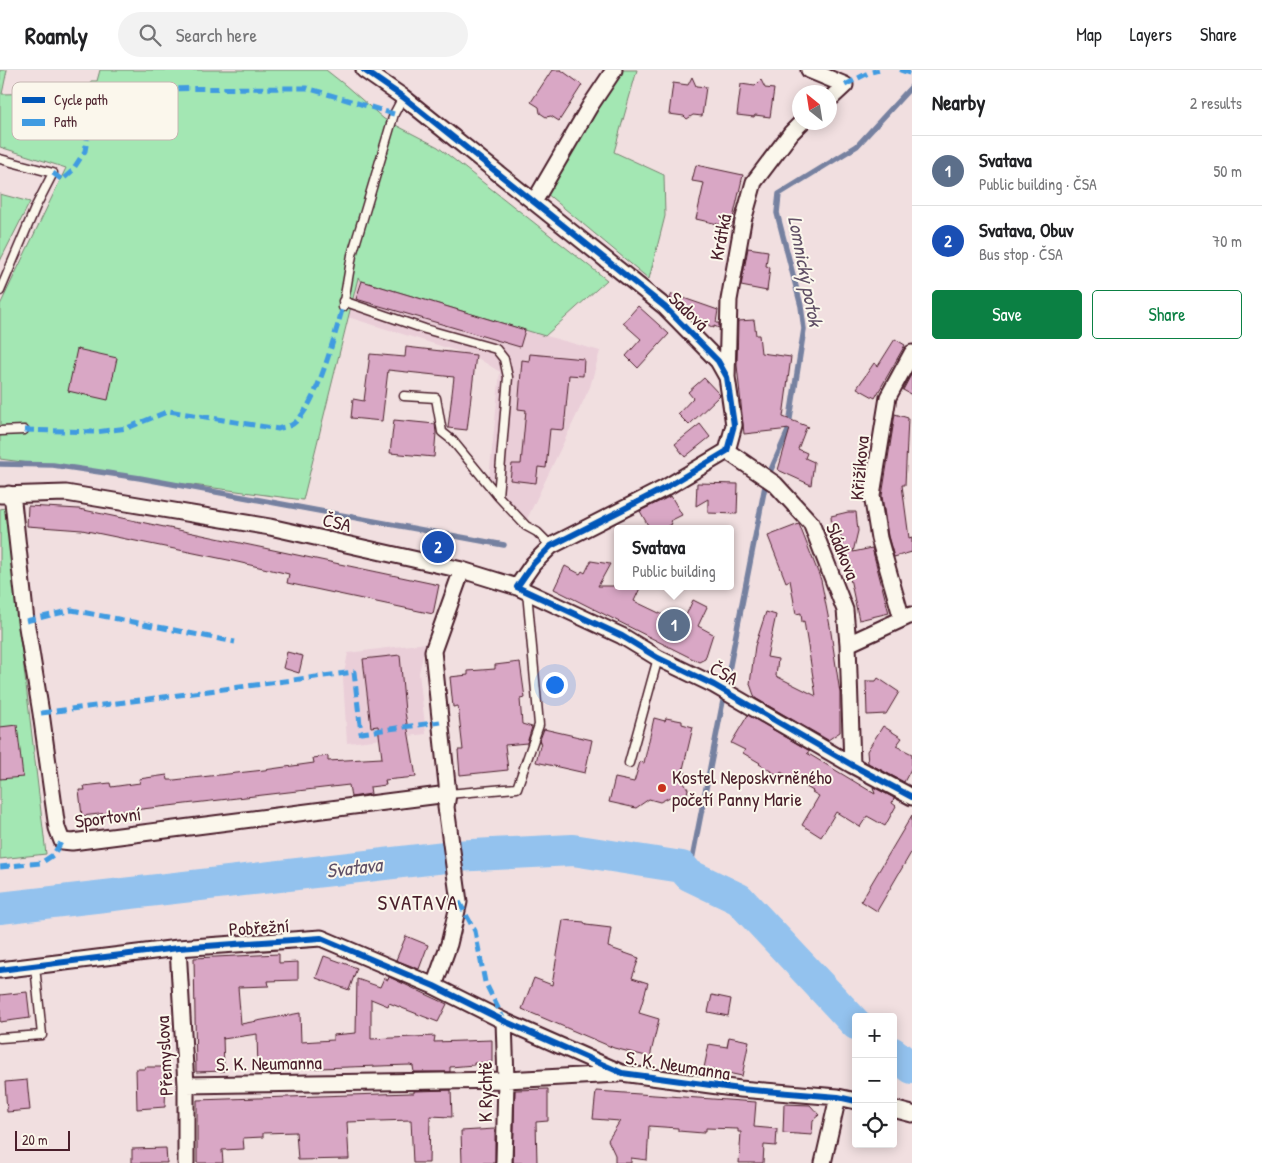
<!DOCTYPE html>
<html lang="en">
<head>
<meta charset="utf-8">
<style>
	:root { --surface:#fff; --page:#f2f2f2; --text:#202124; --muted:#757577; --line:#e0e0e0; --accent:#0b8043 }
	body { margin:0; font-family:"Patrick Hand",sans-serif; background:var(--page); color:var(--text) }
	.controls { position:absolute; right:15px; bottom:15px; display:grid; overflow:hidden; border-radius:5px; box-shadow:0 2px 12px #0003 }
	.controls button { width:45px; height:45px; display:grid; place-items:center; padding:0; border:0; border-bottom:1px solid var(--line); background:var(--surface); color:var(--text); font:25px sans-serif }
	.compass { position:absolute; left:792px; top:15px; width:45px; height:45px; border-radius:50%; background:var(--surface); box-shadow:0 2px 12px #0003; rotate:330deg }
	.scale { position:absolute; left:15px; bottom:12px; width:55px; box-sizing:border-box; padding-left:5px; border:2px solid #4a1f2b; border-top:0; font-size:14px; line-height:18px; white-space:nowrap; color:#4a1f2b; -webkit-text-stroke:4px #fbf7ec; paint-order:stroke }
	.you { position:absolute; left:554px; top:614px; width:18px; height:18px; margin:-12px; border:4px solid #fff; border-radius:50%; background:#1a73e8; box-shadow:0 0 0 8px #1a73e833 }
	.badge { display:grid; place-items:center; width:32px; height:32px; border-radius:50%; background:var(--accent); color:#fff; font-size:16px; font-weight:700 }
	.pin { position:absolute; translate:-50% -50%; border:2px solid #fff; box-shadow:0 1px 5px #0006 }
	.popup { position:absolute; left:614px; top:455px; width:120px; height:65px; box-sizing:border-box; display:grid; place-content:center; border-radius:5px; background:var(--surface); filter:drop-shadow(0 1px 4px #0005); font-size:16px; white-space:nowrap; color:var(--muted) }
	.popup b { font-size:19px; color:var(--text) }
	.popup::after { content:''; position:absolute; left:50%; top:100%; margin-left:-10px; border:10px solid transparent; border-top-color:var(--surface) }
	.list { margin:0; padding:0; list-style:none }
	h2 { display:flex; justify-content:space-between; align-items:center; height:65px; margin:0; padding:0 20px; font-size:21px }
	h2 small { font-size:16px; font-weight:400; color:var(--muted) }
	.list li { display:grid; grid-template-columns:32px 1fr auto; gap:15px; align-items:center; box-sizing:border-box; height:70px; padding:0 20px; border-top:1px solid var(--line) }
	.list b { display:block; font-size:19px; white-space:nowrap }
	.list p { margin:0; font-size:16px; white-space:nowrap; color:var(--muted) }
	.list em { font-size:16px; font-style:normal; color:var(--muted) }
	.actions { display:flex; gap:10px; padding:15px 20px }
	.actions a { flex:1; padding:11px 0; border:1px solid var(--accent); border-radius:5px; text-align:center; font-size:18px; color:var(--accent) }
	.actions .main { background:var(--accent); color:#fff }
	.icon { flex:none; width:28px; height:28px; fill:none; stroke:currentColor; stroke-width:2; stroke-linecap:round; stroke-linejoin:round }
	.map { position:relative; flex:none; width:912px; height:1093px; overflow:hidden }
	header { display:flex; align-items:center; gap:30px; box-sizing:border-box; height:70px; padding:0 25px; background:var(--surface); border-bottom:1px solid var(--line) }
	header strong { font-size:24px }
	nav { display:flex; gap:28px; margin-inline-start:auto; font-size:18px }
	.search { width:350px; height:45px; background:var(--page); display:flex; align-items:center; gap:12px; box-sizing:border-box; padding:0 18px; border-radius:28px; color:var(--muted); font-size:19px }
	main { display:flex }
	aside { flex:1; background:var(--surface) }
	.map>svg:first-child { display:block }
</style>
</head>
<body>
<header>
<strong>Roamly</strong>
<div class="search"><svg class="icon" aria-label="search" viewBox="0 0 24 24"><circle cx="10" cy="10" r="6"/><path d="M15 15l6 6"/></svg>Search here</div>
<nav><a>Map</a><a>Layers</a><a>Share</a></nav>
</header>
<main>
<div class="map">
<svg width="912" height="1093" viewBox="0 0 912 1093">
	<rect width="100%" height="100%" fill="#f1dfe0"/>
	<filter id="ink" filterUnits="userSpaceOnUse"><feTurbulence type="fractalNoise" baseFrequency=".02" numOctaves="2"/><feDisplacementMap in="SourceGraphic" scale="10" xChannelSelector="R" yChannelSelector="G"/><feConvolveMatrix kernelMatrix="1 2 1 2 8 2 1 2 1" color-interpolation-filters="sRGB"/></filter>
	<g filter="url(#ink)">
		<!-- built -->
		<path fill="#eaced8" d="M358,208L525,260L600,281L590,317L526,451L489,409L500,302L476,287L348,247Z
			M426,573L419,603L426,664L347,673L343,608L348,583Z"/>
		<!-- green -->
		<path fill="#a3e7b3" stroke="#76836f" d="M0,0H7L2,24L88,22L91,11H97L100,0H326L345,15L384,49L438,77L607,210L545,266L362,211L358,208L303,430L0,389V235L66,98L0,77Z
			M619,0H637L614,82L664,105L665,146L649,209L546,123Z
			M0,124L30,132L0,191Z
			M5,438L46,784L0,789V439Z"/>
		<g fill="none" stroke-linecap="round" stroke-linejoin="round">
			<!-- stream -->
			<path stroke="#7681a0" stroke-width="5.5" d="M0,394L53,395L140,408L504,475
				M689,805L766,411L788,361L804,259L801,236L777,143L779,124L857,76L912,16"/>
			<!-- river -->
			<path stroke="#93c2ee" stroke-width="32" d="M0,838L454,786L573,780L682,797L689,805L739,829L856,954
				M893,983L912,998"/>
		</g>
		<!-- building -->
		<path fill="#d9a7c5" stroke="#4a1f2b" d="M552,0H561L582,15L559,51L551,46L546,47L540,43L539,37L531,32Z
			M692,7L696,16L706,17L702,46L693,45L687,49L684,46L669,44L673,13L688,15Z
			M761,10L765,18L774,19L770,47L755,45L754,47L737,45L741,14L755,16Z
			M696,95L743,105L731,157L696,149L704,113L692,111Z
			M748,178L768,181L766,196L770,197L767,221L741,216Z
			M362,211L525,260L520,277L356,229Z
			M672,224L718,240L716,253H719V258L714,256V258L706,254L670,228Z
			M638,236L669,264L638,298L626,286L641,269L623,253Z
			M754,250L756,265H759L761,283L791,287L783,347L809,357L806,358L798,379L807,383L805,388L814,392L811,415L778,400L790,359L744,364L737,295L738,251Z
			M895,269L905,275L875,328L857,318L874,293L878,296Z
			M406,277L476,285L467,360L448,358L454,307L388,300L382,351L351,348L353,329L364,331L370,284L405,287Z
			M77,279L117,288L108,330L68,321Z
			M530,284L584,289L583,306L569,305L564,360L550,359L546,398L538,397L536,413L510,410L512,394H521L526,340L518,339L522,290L529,291Z
			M912,303V325L903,320Z
			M704,308L720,325L689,355L678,344L693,328L688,322Z
			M895,344L908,348L905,415H902L909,468L912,467V482L894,487L888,466L882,426Z
			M394,350L435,354L436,363L434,387L390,383Z
			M700,354L710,367L685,387L675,374Z
			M697,413L738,414L737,444L708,443V429L696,436Z
			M671,426L682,445L670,451L672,454L664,459H650L640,441Z
			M28,436L79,439L439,515L433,544L287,513L289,504L233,491L82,460L27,456Z
			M848,442H856L858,461L853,482L872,478L889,543L859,550L840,462H832L831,446Z
			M799,454L821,510L830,556L840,623V662L828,670L755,628L750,614L755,576L766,542L776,545L767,587L778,589L776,606L816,626L804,551L802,552L801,543L796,544L790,510L786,512L768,466Z
			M591,491L610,494L598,516H641L634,531L682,554L693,530L707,537L698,556L713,564L705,589L699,592L554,519L565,496L580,504L582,501L585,503Z
			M287,582L303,586L299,603L283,598Z
			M400,585L405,642L416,707L385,710L386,715L370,717L371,724L351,727L349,715L82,746L79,720H85L84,716L110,713L111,717L125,715L140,713L139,709L167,705L168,710H174L264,700L314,693L313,688L328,686V691L382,688L378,656L371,657L363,589Z
			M520,592L525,628L520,629L522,654L532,657L527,673L505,675L508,700L460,705L458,680H463L458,636L453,637L450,607L468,605V601L495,599V595Z
			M878,608L899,622L886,644L867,645L866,611H876Z
			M748,645L810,681L807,683L875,724L873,717L894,728L892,733L896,736L885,756L867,746L860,757L836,742L821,767L802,755L819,726L812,722L813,721L781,702L779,706L759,694L760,693L743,683L745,680L731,673Z
			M654,648L665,651L666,648L682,651V654L693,657L683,699L686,703L684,713L688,719L687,724L681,728L672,726L660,732L649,729L636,738L609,732L615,708L634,712L640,692L644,693Z
			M17,655L23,707L0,709V657Z
			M883,656L902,668L896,676L912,684V697L904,712L868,693L867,681Z
			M544,659L592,670L585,703L536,692L541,672H539Z
			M912,745V781L877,841L861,831Z
			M563,850L584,852L586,855L611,858L608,877L639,888L632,908L648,913L639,943L659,949L650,987L614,978L522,939L534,908L552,915Z
			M406,866L428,875L419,899L396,890Z
			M279,884V893L298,892V910L268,911L269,916L238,917L241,954L300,943L301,972L333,970V965L356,963L357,909L380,917L384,908L388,910L389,907L447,934L438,952L389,933L388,936L371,929V969L435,966L434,972L492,970V992L474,993V995L450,997V1002H414L413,996L410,995L258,1000L257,964L223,969V967L224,1001L196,1002L194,888Z
			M324,886L357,898L349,920L316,908Z
			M27,922L30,948L0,952V925Z
			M712,925L731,929L728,946L708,942Z
			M729,967L749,971L742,1006L704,998L709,974L727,977Z
			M145,997H164V1007H166L165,1037L137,1039L136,999H145Z
			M27,1010L30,1040L7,1042L5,1012Z
			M548,1019V1051L536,1052L537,1093H513L515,1020Z
			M451,1020L452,1047L430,1046L429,1093H413L411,1050L347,1052L349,1089L298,1090L296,1062L263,1063V1067L243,1068L244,1079L222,1080L223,1093H197V1030L411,1023H414V1021Z
			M596,1021L756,1032L754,1057L777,1059L776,1076L764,1075L763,1093H739L741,1062H738V1059L706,1058V1061H703V1063L678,1061V1058L649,1056L647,1090L631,1088V1093H615V1085L608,1070L620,1051L593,1049Z
			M784,1034L810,1035L819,1045L813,1050L812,1065L783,1063Z
			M495,1059V1093H462L461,1061Z
			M166,1078L167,1093H132V1079Z"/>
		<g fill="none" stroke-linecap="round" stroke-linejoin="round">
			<!-- lane casing -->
			<g stroke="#4a1f2b" stroke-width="11">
				<path id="lane" d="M0,89L53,103L36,136L0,221
					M343,231L425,259L496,279L504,289L508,307L498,426L526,456L537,462L551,476
					M343,237L352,185L394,44L403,27
					M404,326L436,328L442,362L452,370L498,426
					M0,361L24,360
					M629,693L658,588
					M448,724L517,718L539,655L527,522
					M0,968L42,965L35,896"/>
			</g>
			<!-- street casing -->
			<g stroke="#4a1f2b" stroke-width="19">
				<path id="street" d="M364,0L403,27L665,237L718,291L727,307L734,355L727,381L665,418L551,476L533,494L517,517
					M809,0L845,15L830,29
					M534,132L590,36L614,0
					M727,307L729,230L743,151L754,112L791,63L802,52
					M727,381L775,414L811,453L845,540L848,574
					M9,424L13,432L26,551L41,643L57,758L62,771L72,772L448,724
					M0,425L66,423L270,457L462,500L517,517L622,566L658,588L714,615L852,695L912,727
					M902,549L879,468L872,425L888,327L912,283
					M852,695L848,574L911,545
					M178,878L186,1015V1093
					M0,900L178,878L321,868L434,916L504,951L622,1003L740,1019L838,1027L856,1031
					M434,916L449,874L459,832L446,737L448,724L433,581L462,500
					M504,951L506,1010L504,1093
					M186,1015L506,1010L618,1004
					M893,1039L912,1044
					M823,1093L838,1027"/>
			</g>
			<!-- lane -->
			<use href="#lane" stroke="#fbf7ec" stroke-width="8"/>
			<!-- street -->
			<use href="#street" stroke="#fbf7ec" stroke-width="15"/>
			<!-- quiet -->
			<path stroke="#409be1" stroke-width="5" stroke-dasharray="10 5" stroke-linecap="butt" d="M900,0L912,4
				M845,15L868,3L879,0
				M53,103L62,110L72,101L85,81L96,18L112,19L307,18L394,44
				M24,360L96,362L127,358L169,341L278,359C282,357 289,357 293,354C317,337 334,266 343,237
				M26,551L72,540L235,572
				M41,643L354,602L361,663L440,652
				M0,797L41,793L53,785L62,771
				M459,832L475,861L485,912L504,950"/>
			<!-- cycleway casing -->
			<g stroke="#fbf7ec" stroke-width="9">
				<path id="cycleway" d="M364,0L403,27L665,237L718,291L727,307L734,355L727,381L665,418L551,476L533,494L517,517L622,566L658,588L714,615L852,695L912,727
					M0,900L178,878L321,868L434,916L504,951L622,1003L740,1019L838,1027L856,1031"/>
			</g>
			<!-- cycleway -->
			<use href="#cycleway" stroke="#0057b8" stroke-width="6"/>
		</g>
	</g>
	<!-- markers -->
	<circle fill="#c8321e" stroke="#fbf7ec" stroke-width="2" cx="662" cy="718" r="5"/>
	<g text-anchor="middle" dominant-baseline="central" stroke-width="4" stroke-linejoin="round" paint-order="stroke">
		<!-- street labels -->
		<g font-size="19" fill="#4a1f2b" stroke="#fbf7ec">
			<text transform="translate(720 167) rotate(-79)">Krátká</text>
			<text transform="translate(689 241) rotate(44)">Sadová</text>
			<text transform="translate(859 398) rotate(-85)">Křižíkova</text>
			<text transform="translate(337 452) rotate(13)">ČSA</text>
			<text transform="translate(843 481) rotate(68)">Sládkova</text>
			<text transform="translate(724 603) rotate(27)">ČSA</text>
			<text transform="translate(108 747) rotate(-7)">Sportovní</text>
			<text transform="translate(259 857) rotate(-4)">Pobřežní</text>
			<text transform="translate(164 986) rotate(-93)">Přemyslova</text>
			<text transform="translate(269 993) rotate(-1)">S. K. Neumanna</text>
			<text transform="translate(678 995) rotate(9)">S. K. Neumanna</text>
			<text transform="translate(485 1022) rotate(-90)">K Rychtě</text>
		</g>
		<!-- poi labels -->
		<g font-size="19" fill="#4a1f2b" stroke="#fbf7ec" text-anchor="start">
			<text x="672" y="707">Kostel Neposkvrněného<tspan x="672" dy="22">početí Panny Marie</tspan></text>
		</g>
		<!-- water labels -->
		<g font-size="20" font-style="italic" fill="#605066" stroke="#fbf7ec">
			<text transform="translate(806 201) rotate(79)">Lomnický potok</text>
			<text transform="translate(354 797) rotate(-7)">Svatava</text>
		</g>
		<!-- quarter labels -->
		<g font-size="21" letter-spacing="1" fill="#4a1f2b" stroke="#fbf7ec">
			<text x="418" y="832">SVATAVA</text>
		</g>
	</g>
	<!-- legend -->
	<rect x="12" y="12" width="166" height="58" rx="8" fill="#fbf7ec" stroke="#c6b6b2" stroke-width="1"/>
	<rect x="22" y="27" width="23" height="6" fill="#0057b8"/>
	<rect x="22" y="49" width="23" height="7" fill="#409be1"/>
	<g font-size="14" fill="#4a1f2b">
		<text x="54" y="35">Cycle path</text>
		<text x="54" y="57">Path</text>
	</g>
</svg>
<div class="controls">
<button>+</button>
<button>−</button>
<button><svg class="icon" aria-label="locate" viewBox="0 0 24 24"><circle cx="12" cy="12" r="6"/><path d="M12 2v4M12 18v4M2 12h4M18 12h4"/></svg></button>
</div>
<svg class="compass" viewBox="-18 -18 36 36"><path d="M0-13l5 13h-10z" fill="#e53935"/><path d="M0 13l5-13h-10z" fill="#757577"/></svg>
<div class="scale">20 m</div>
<div class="you"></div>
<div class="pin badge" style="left:674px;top:555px;background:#5c6f8a">1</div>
<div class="popup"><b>Svatava</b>Public building</div>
<div class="pin badge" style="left:438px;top:477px;background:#1a4fb4">2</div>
</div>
<aside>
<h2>Nearby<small>2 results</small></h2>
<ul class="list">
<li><span class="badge" style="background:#5c6f8a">1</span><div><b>Svatava</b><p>Public building · ČSA</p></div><em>50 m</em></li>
<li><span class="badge" style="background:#1a4fb4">2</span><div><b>Svatava, Obuv</b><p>Bus stop · ČSA</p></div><em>70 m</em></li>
</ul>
<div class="actions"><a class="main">Save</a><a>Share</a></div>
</aside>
</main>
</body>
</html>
